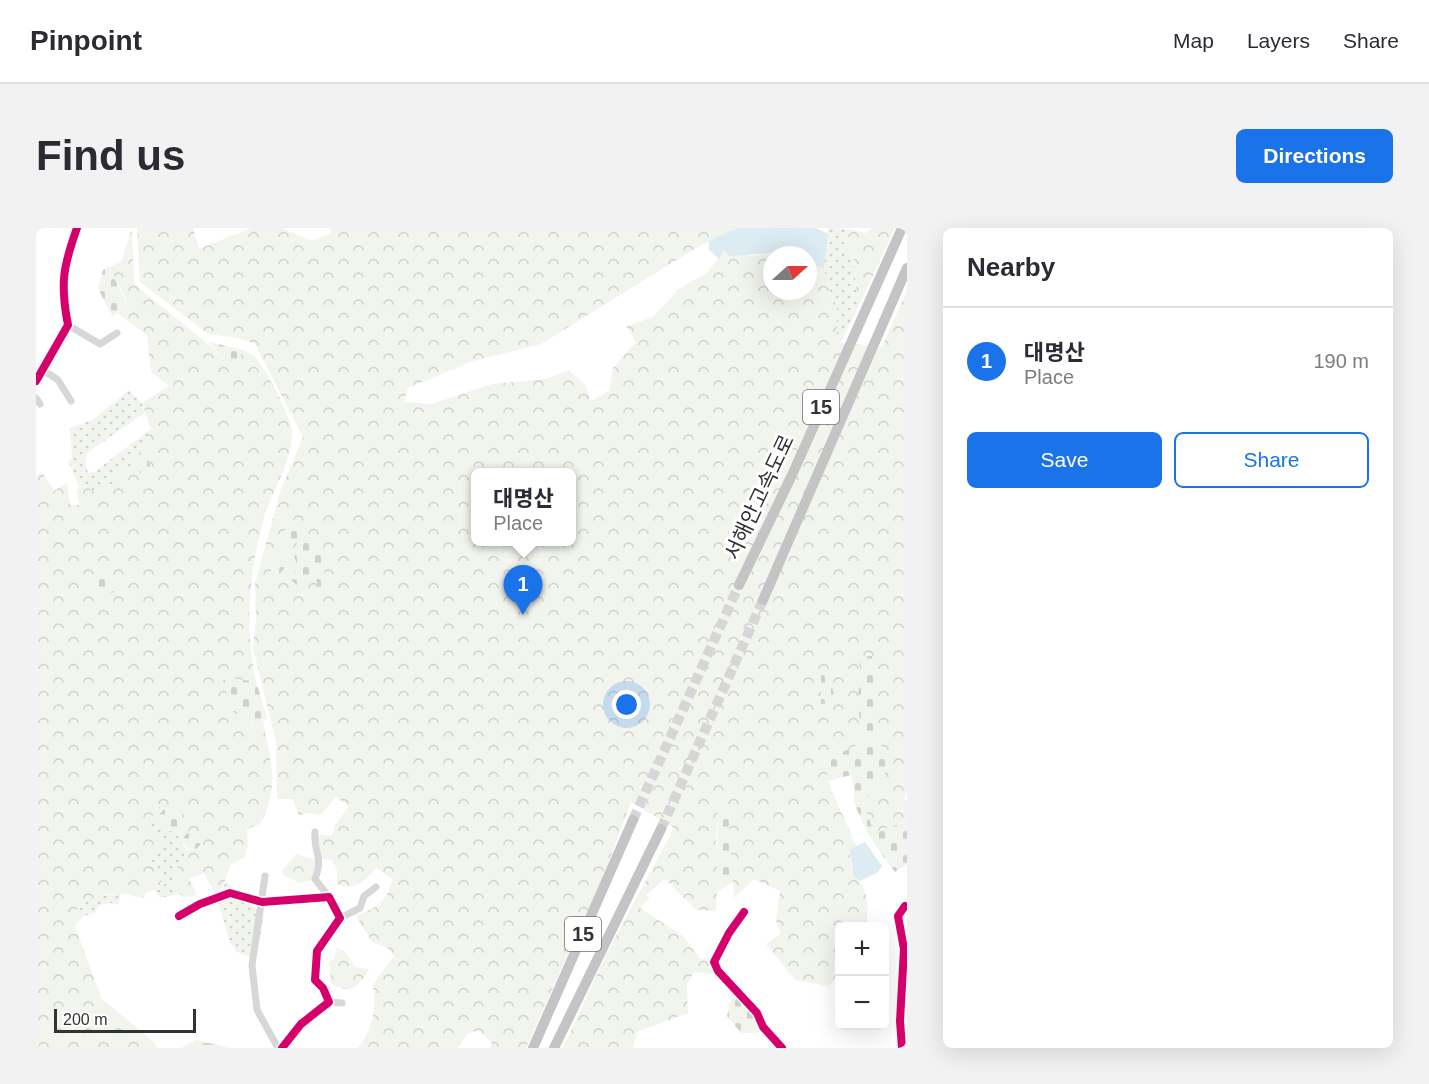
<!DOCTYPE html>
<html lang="en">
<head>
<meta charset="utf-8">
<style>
	:root { --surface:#fff; --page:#f2f2f3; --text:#2b2b33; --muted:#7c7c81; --line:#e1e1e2; --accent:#1a73e8 }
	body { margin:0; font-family:Helvetica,"Noto Sans KR",sans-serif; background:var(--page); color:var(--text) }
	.controls { position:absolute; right:18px; bottom:18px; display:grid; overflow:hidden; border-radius:9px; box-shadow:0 6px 24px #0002 }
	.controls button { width:54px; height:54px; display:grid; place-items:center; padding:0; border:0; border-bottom:2px solid var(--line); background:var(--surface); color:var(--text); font:30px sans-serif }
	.compass { position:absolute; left:727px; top:18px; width:54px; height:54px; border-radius:50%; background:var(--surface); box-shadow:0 6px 24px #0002; rotate:69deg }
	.scale { position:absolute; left:18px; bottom:15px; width:142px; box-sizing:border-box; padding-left:6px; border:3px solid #333; border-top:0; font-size:16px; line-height:21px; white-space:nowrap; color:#333; -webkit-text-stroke:4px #fff; paint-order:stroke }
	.you { position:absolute; left:591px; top:477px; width:21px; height:21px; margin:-15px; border:4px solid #fff; border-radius:50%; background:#1a73e8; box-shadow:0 0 0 9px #1a73e833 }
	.badge { display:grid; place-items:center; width:39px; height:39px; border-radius:50%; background:var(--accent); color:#fff; font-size:20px; font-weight:700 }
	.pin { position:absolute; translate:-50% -50px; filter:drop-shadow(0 2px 3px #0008) }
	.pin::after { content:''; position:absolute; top:32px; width:21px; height:18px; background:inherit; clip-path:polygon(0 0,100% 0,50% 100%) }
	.popup { position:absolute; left:435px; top:240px; width:105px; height:78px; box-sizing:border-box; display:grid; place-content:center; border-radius:9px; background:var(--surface); filter:drop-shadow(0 2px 4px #0005); font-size:20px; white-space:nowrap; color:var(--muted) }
	.popup b { font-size:22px; color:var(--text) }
	.popup::after { content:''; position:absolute; left:50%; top:100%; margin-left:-12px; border:12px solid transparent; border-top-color:var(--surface) }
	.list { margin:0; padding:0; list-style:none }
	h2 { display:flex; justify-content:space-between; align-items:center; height:78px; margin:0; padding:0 24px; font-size:26px }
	h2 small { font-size:20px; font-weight:400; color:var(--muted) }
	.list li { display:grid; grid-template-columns:39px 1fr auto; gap:18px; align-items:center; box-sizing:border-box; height:108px; padding:0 24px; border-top:2px solid var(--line) }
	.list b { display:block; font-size:22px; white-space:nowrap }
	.list p { margin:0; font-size:20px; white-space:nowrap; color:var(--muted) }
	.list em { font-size:20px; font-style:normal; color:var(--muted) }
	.actions { display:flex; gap:12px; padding:18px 24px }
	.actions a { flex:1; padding:14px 0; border:2px solid var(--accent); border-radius:9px; text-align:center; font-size:21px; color:var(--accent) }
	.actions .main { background:var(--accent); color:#fff }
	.map { position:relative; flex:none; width:871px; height:820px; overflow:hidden; border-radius:9px }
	header { display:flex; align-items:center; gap:36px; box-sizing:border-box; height:84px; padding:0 30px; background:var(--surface); border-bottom:2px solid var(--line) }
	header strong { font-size:28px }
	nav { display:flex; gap:33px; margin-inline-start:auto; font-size:21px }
	.intro { display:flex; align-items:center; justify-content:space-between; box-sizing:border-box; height:144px; padding:0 36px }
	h1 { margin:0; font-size:42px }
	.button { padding:15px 27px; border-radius:9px; background:var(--accent); color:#fff; font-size:21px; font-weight:700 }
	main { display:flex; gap:36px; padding:0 36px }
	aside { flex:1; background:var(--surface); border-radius:9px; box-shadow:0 6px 24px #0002 }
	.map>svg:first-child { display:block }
</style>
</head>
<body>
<header>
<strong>Pinpoint</strong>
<nav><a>Map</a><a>Layers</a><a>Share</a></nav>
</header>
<div class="intro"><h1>Find us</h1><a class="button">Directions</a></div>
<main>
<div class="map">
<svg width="871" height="820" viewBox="0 0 871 820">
	<defs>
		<pattern id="grass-dots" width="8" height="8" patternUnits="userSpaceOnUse" patternTransform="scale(1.5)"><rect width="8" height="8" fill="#f1f5ed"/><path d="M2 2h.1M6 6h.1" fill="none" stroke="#cfd2cc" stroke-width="1.8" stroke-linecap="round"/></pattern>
		<pattern id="forest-crowns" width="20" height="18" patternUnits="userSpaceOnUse" patternTransform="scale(1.5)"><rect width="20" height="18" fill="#f1f5ed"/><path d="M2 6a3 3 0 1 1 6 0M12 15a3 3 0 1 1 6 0" fill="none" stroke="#cfd2cc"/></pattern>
		<pattern id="wetland-marsh" width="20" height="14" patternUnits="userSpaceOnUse" patternTransform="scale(1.5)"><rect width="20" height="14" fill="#f1f5ed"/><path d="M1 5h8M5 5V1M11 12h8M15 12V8" fill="none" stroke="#cfd2cc"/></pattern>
		<pattern id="cemetery-stones" width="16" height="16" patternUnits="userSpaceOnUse" patternTransform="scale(1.5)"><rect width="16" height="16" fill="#f1f5ed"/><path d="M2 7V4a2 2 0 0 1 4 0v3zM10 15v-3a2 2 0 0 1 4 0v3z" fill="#cfd2cc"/></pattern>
	</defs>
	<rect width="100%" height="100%" fill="#fff"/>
	<!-- grass -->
	<path fill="url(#grass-dots)" d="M792,0L812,1L807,13L818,31L820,61L825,73L805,114H800L801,79L789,51L788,30Z
		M93,162L106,175L108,185L51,225L49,235L52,245L58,244L115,201L107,223L95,231L97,238L78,239V255L59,264L47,257L43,259L32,233L36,230L34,200L58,191Z
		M123,579L128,581L119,593L147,610L146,616L151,622L136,649L143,666L124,670L118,662L128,657L113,627L110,597Z
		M190,653L228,688L221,727L212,728L201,724L194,715L182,673Z
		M84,666L83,677L75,675L62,678L60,684L46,689L39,698L41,680L56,668Z"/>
	<!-- forest -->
	<path fill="url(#forest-crowns)" fill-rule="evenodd" d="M96,0L98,54L103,60L177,120L192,137H198L207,122C211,124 216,126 219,129C230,141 254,187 256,203C258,231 235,264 228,290C213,343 208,400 220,453L193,451L196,483L220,499L227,493C234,532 245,559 224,596L211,601L212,618L208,630L195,636L184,666L179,665L168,645L153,651L161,667L150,669L143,666L136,649L151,622L164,620L158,603L147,610L144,608L146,585L123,579L110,597L128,614L113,627L128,658L109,665L108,670C100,670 97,667 90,666C71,664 56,668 41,680L39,698L65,770L119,815L121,820H0V248L6,244L18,263L31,255L34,277H44L40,262L47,257L59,264L78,255V239L97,238L112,253L117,241L107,223L115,201L106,175L133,158L115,144L111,107L81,85L91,77L90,71L73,39L86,33Z
		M101,0H157L163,21L215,0H245L276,13L295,5L294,0H700L660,20L505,116L437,133L372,160L368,174L396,176L456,156L510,151L533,142L550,158L555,173L573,163L577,140L600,114L590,98L617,89L643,61L672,44L688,22L716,28L740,25L754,27H736V63H772V36L788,40L789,51L801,79V114L846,119L871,62V565L868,570L871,573V596L866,595L838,605L827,574L848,551L840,512V460L821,429L828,452L827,478L823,485L826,515L789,532L792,553L820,618L814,621C814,626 815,640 816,645C817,650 822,651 825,655C833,668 832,684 830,698H804L803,745L793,758L759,752L730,716L745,705L740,693L744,663L718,651L698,670L692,583L682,581L680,616L683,631L680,683L660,682L629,651L609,668L614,669L604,680L647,708L665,731H677V746L658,744L651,756L652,785L601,804L597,820H527L571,725L638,600L595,574L569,644L490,820H454L456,815L443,802L431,806L421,820H322C337,800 341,781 337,756L358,728L352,720L336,714L320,688C339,680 353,674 356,651L340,640C328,653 319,664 301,656V642L296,632L284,630L281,606L296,608L299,597L313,578L300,569L285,587L271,585L263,588L257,571H241L240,514L217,420L220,393L219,356L244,264L267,209L219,116L202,110L172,106L104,54ZM439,244H535V314H439Z
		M836,0H859L825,73L820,61L818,31L807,13L812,1L830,5Z
		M260,626L280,632L276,652L264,655L247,647L246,643Z
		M300,720L308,722L319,739L333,741C324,758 314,768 295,755L293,734L299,730Z"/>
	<!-- wetland -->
	<path fill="url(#wetland-marsh)" d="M160,812L195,820H145Z"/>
	<!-- cemetery -->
	<path fill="url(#cemetery-stones)" d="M73,39L91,77L76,89L62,60L67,42Z
		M173,114L207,122L198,137H192Z
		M107,223L120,248L112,253L97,238L95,231Z
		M260,290L274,316L285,315L290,330L287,358L282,360L280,350L274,345L262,358L254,351L262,339L258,328L263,319L260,314L246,309L250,299Z
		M247,325L255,332L240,350L234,345L241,328Z
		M61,344L80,356V362L66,372L61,371L56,357Z
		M836,428L840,460V512L851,523L848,551L827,574L838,605L866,595L871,596V637L859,644C843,623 829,604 820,579C816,568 820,558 815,547L792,553L789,532L826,515L823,485L826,478C820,467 821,462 828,452L821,429Z
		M791,440L800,474L785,476V441Z
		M193,451L220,453L231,490L220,499L196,483L187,452Z
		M128,581L146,585L144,608L118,593Z
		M682,581L692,583L697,654L681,664Z
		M147 613a9 9 0 1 1 18 0a9 9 0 1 1-18 0Z
		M697,762L715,783L725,802L720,805H705L691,788Z"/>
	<!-- water -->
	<path fill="#ddebf3" d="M700,0H780L792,6L788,40L772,36V27L740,25L693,28L688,22L683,31L673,22V13Z
		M829,614L846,638L842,644L824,653L817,648L814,621Z"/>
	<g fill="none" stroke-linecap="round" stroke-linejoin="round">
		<!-- highway-tunnel -->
		<path stroke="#d6d6d6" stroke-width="10" stroke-dasharray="10 5" stroke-linecap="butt" d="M597,592L703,357
			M625,601L727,372"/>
		<!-- minor -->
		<path stroke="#d7d7d7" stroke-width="7" d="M32,97L64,116L81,105
			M7,142L22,152L35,173
			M0,153L32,97C24,56 27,39 41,0
			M0,170L4,176
			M279,604C277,625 288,627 279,651L293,669
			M229,648L216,737L221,782L242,820
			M708,684L693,705L678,734L682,743L721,785L727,799L746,820
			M143,688L164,676L194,665L226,674L293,669L304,690L281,723L279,752L287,760L293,774L265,796L246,820
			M304,690L324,680L328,668L340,659
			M293,774L306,775
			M866,820L864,793L868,721L862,688L869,678"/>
		<!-- highway -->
		<path stroke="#c4c4c4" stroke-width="10" d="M703,357L756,247L866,0
			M727,372L871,40
			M497,820L597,592
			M518,820L625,601"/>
		<!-- cycleway casing -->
		<g stroke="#fff" stroke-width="11">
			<path id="cycleway" d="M0,153L32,97C24,56 27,39 41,0
				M708,684L693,705L678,734L682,743L721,785L727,799L746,820
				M143,688L164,676L194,665L226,674L293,669L304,690L281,723L279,752L287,760L293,774L265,796L246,820
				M866,820L864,793L868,721L862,688L869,678"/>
		</g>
		<!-- cycleway -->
		<use href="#cycleway" stroke="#d6006c" stroke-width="8"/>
	</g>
	<g text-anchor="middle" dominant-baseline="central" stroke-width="6" stroke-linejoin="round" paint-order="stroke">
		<!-- shield labels -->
		<g fill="#fff" stroke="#707070" stroke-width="1.5">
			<rect x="767" y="162" width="36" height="34" rx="4.5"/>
			<rect x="529" y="689" width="36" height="34" rx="4.5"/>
		</g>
		<g font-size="20" font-weight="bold" fill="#333">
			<text x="785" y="179">15</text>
			<text x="547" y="706">15</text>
		</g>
		<!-- street labels -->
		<g font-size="21" fill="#333" stroke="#fff">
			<text transform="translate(723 269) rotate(-65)">서해안고속도로</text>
		</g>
	</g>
</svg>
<div class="controls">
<button>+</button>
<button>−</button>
</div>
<svg class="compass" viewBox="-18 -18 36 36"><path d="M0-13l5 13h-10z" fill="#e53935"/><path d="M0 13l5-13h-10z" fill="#7c7c81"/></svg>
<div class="scale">200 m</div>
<div class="you"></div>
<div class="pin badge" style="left:487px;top:387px">1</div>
<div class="popup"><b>대명산</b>Place</div>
</div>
<aside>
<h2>Nearby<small></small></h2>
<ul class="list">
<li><span class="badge">1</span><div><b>대명산</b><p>Place</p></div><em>190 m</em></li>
</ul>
<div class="actions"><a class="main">Save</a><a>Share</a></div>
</aside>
</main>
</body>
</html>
